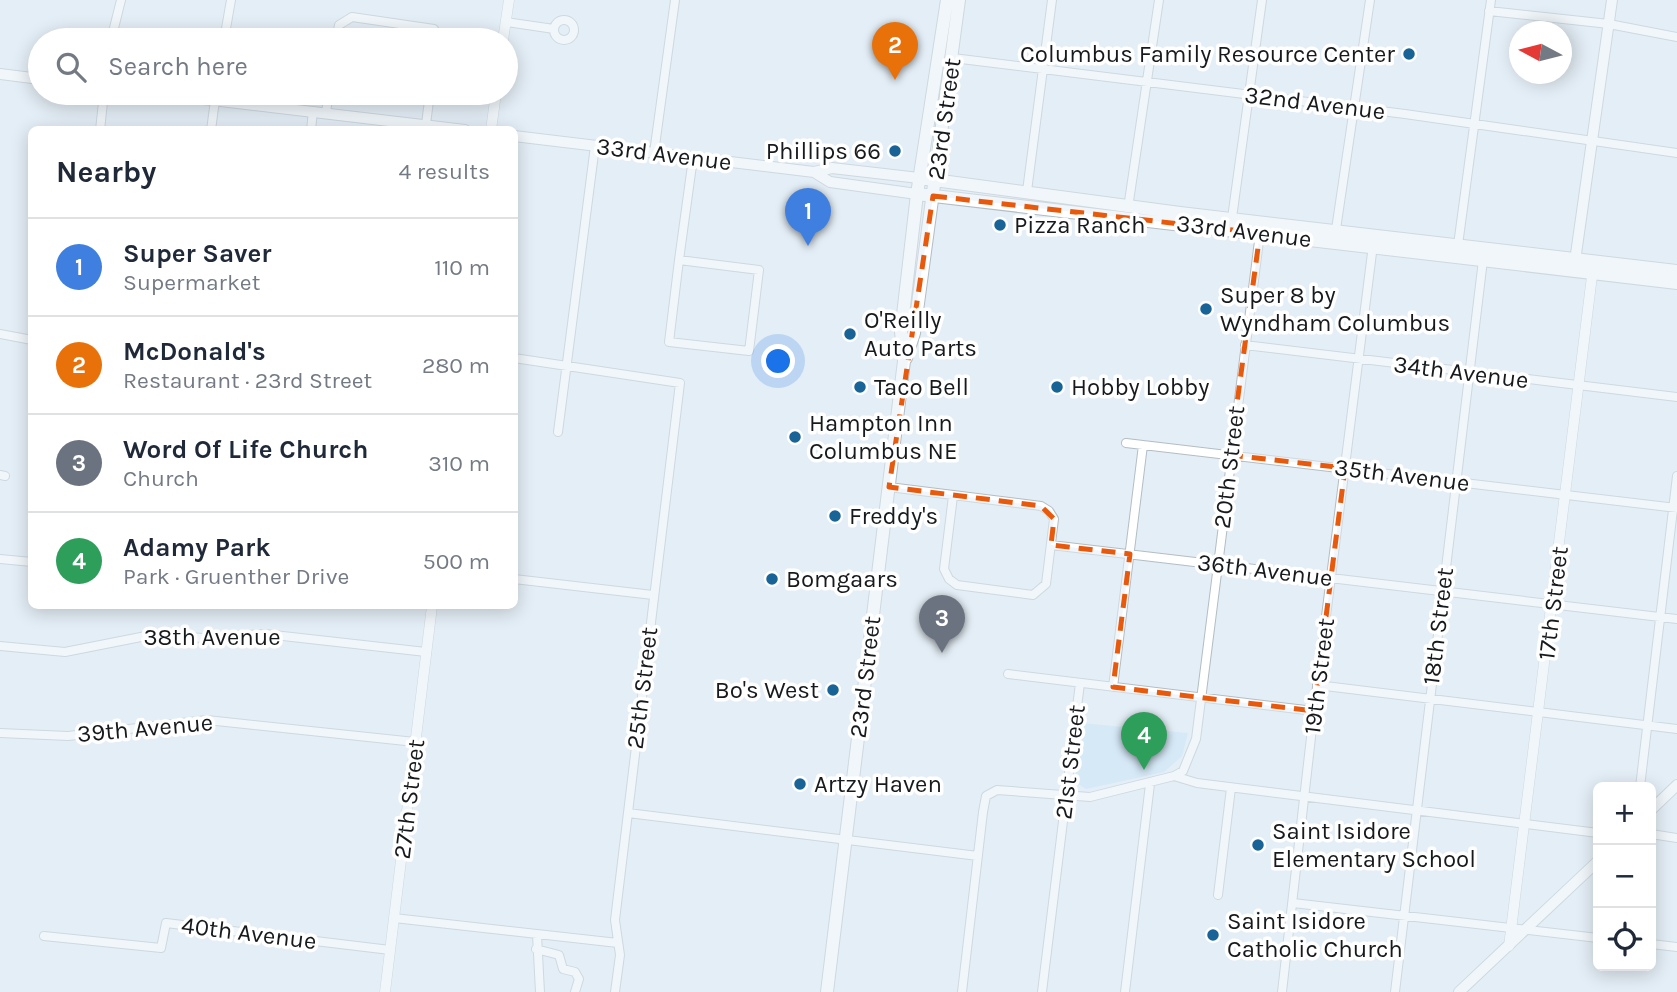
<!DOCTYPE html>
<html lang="en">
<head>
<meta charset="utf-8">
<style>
	:root { --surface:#fff; --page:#f2f2f3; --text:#1f2937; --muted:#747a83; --line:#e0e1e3; --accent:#186497 }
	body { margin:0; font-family:Karla,sans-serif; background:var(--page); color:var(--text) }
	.controls { position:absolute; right:21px; bottom:21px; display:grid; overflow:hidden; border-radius:10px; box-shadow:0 4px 18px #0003 }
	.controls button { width:63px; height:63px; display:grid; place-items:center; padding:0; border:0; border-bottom:2px solid var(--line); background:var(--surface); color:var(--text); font:35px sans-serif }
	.compass { position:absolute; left:1509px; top:21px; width:63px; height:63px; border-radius:50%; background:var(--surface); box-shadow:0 4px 18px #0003; rotate:277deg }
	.you { position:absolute; left:779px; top:362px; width:24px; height:24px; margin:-18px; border:5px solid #fff; border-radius:50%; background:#1a73e8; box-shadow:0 0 0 10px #1a73e833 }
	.badge { display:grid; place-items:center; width:46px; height:46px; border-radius:50%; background:var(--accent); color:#fff; font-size:23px; font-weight:700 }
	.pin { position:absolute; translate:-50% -58px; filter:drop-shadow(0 2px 4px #0008) }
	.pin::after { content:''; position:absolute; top:37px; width:24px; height:21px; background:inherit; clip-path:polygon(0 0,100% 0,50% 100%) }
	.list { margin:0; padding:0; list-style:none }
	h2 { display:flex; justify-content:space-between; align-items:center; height:91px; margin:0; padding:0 28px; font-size:30px }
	h2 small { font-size:23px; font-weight:400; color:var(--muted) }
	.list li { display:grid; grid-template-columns:46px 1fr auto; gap:21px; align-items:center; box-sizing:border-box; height:98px; padding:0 28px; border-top:2px solid var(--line) }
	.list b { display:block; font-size:26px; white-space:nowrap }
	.list p { margin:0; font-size:23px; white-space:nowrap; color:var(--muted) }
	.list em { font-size:23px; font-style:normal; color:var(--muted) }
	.icon { flex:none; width:38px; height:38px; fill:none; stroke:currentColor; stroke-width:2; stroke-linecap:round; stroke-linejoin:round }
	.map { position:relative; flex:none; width:1677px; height:992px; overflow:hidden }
	.search { position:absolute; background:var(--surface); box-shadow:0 4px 18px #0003; left:28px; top:28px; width:490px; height:77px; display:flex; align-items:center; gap:18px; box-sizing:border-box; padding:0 24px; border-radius:38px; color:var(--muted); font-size:26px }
	.panel { position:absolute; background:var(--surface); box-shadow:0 4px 18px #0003; left:28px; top:126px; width:490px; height:483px; border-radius:10px }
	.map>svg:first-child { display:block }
</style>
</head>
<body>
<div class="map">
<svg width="1677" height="992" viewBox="0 0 1677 992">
	<rect width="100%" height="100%" fill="#e4eef6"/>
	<!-- green -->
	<path fill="#c5e3f9" d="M1081,723L1188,733L1182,756L1164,772L1086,789L1075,782Z"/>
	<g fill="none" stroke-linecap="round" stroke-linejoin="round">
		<!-- minor casing -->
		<g stroke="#b3bdc4" stroke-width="10">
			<path id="minor" d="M1489,11L1609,24L1677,37
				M554 30a10 10 0 1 1 20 0a10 10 0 1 1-20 0Z
				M506,22L554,29
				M111,40L121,0
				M224,40L231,0
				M336,40L339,25L352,17L434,29L437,40
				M953,58L1405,114L1677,153
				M326,112L329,93
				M426,124L430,93
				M100,130L104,93
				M211,130L216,93
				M311,130L313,111
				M654,153L675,0
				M1027,191L1052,0
				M1128,208L1159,0
				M1232,218L1262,0
				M1335,236L1370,0
				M1458,245L1491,0
				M679,260L759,270L749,351L669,342Z
				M679,260L693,158
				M0,334L32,340
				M1245,345L1677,397
				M514,358L680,383L615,920L620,955L615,992
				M558,432L595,146
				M1126,443L1677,508
				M0,475L5,476
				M889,487L1041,506L1049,511L1054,519L1046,584L1033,595L957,585L949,579L944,569L953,496
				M1051,545L1677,619
				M0,559L32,562
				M514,579L653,595
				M0,646L65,652L156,634L202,638L265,634L426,652
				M1008,674L1314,711
				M1317,685L1677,729
				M1113,687L1143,445
				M0,733L68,736L207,720L415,742
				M1174,776L1183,771L1196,739L1260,233
				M1640,787L1677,476
				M628,813L978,856
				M1651,834L1677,838
				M1218,895L1231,788
				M1293,903L1598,938
				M394,918L618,943
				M537,935L540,992
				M44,936L161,948L166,923L390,950
				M1651,944L1677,947
				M536,949L559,955L563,969L575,972L579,979L575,992
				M962,992L983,812L986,796L997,790L1090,797L1174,776L1197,783L1598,833
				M1042,992L1080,683
				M1125,992L1150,784
				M1282,992L1314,711L1373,245
				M1395,992L1483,260"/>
		</g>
		<!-- tertiary casing -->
		<g stroke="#b3bdc4" stroke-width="11">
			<path id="tertiary" d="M503,40L509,0
				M491,130L496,93
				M1509,946L1593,268
				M385,992L432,606"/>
		</g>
		<!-- secondary casing -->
		<g stroke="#b3bdc4" stroke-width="12">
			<path id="secondary" d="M0,74L40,79
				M153,93L465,130
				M514,136L814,172L832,168L919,178
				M814,172L830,182L917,194
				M1574,268L1612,0
				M1651,810L1677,785
				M1459,992L1598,861"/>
		</g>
		<!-- trunk casing -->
		<g stroke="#b3bdc4" stroke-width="14">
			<path id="trunk" d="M919,178L1180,213L1677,271
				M917,194L1677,283
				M906,358L914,333L959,0
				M827,992L904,361L901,332L917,194L947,0"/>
		</g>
		<!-- minor -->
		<use href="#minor" stroke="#fff" stroke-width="8"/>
		<!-- tertiary -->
		<use href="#tertiary" stroke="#fff" stroke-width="10"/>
		<!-- secondary -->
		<use href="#secondary" stroke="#fff" stroke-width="10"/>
		<!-- trunk -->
		<use href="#trunk" stroke="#fff" stroke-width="12"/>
	</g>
	<!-- marked area -->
	<path d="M0 0H1677V992H0ZM933,196L1260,233L1230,455L1345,468L1314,711L1113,687L1130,554L1051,545L1054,519L1041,506L889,487Z" fill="#e4eef6" fill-opacity=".55" fill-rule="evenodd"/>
	<path fill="none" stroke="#e8590c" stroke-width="5" stroke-dasharray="14 9" stroke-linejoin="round" d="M933,196L1260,233L1230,455L1345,468L1314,711L1113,687L1130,554L1051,545L1054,519L1041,506L889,487Z"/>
	<!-- markers -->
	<g fill="#186497" stroke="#fff" stroke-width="2.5">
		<circle cx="1409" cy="54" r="7"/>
		<circle cx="895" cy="151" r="7"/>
		<circle cx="1000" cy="225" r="7"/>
		<circle cx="1206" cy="309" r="7"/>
		<circle cx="850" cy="334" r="7"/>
		<circle cx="860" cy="387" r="7"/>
		<circle cx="1057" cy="387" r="7"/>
		<circle cx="795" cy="437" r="7"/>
		<circle cx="835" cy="516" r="7"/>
		<circle cx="772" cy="579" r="7"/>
		<circle cx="833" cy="690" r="7"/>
		<circle cx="800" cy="784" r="7"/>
		<circle cx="1258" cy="845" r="7"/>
		<circle cx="1213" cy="935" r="7"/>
	</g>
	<g text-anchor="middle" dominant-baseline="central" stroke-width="7" stroke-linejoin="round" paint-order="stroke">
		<!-- poi labels -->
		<g font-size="24" fill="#171a1d" stroke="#fff" text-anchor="start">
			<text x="1395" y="54" text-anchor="end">Columbus Family Resource Center</text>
			<text x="881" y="151" text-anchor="end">Phillips 66</text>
			<text x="1014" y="225">Pizza Ranch</text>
			<text x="1220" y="295">Super 8 by<tspan x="1220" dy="28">Wyndham Columbus</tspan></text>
			<text x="864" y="320">O'Reilly<tspan x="864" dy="28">Auto Parts</tspan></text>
			<text x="874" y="387">Taco Bell</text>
			<text x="1071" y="387">Hobby Lobby</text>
			<text x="809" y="423">Hampton Inn<tspan x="809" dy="28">Columbus NE</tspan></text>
			<text x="849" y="516">Freddy's</text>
			<text x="786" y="579">Bomgaars</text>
			<text x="819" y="690" text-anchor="end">Bo's West</text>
			<text x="814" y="784">Artzy Haven</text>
			<text x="1272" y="831">Saint Isidore<tspan x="1272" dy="28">Elementary School</tspan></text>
			<text x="1227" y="921">Saint Isidore<tspan x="1227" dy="28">Catholic Church</tspan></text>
		</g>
		<!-- street labels -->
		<g font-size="24" fill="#171a1d" stroke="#fff">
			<text transform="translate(1315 103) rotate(7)">32nd Avenue</text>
			<text transform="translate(944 119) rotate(-82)">23rd Street</text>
			<text transform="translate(664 154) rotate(7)">33rd Avenue</text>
			<text transform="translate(1244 231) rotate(7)">33rd Avenue</text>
			<text transform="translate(1461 372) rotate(7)">34th Avenue</text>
			<text transform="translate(1229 467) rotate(-83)">20th Street</text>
			<text transform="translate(1402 475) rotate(7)">35th Avenue</text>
			<text transform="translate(1265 570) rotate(7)">36th Avenue</text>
			<text transform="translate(1553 603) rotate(-83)">17th Street</text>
			<text transform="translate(1438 626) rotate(-83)">18th Street</text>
			<text x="212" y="637">38th Avenue</text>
			<text transform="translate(1319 676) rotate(-83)">19th Street</text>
			<text transform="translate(865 677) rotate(-83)">23rd Street</text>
			<text transform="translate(642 688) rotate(-83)">25th Street</text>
			<text transform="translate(145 728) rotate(-5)">39th Avenue</text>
			<text transform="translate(1070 762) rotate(-83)">21st Street</text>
			<text transform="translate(409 799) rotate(-83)">27th Street</text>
			<text transform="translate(249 933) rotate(7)">40th Avenue</text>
		</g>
	</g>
</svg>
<div class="controls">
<button>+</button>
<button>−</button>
<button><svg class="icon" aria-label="locate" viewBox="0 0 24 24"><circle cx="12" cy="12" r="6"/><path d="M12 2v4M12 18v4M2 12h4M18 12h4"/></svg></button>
</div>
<svg class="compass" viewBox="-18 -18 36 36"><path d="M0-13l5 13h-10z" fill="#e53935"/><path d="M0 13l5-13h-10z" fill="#747a83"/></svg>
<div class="you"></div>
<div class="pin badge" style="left:808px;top:246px;background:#3f7fe0">1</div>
<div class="pin badge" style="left:895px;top:80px;background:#e8710a">2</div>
<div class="pin badge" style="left:942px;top:653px;background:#6b7280">3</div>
<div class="pin badge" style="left:1144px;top:770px;background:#2e9e5b">4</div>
<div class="search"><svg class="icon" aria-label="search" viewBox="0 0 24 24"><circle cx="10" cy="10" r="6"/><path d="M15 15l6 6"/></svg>Search here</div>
<section class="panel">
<h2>Nearby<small>4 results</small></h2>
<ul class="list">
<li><span class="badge" style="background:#3f7fe0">1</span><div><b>Super Saver</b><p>Supermarket</p></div><em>110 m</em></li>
<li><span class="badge" style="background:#e8710a">2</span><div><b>McDonald's</b><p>Restaurant · 23rd Street</p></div><em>280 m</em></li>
<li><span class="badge" style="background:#6b7280">3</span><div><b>Word Of Life Church</b><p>Church</p></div><em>310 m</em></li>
<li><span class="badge" style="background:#2e9e5b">4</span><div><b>Adamy Park</b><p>Park · Gruenther Drive</p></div><em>500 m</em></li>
</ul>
</section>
</div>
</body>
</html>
